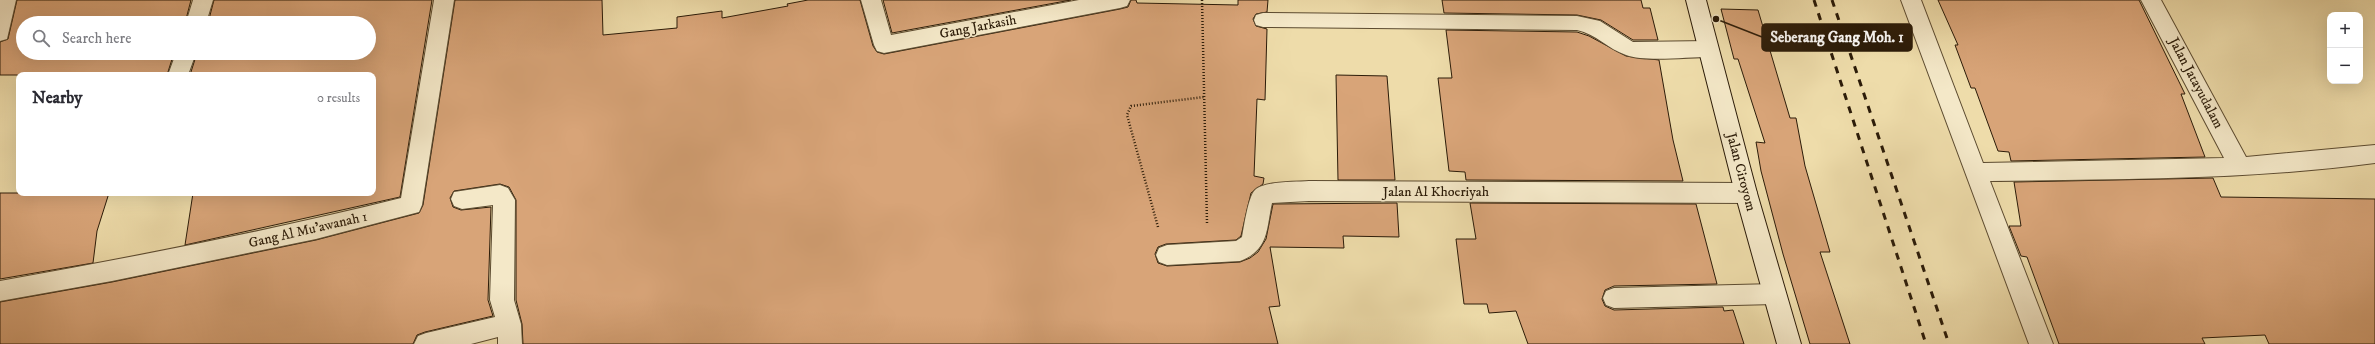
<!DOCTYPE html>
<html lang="en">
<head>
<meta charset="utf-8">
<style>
	:root { --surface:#fff; --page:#f7f7f7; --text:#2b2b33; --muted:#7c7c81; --line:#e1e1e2 }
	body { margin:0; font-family:"IM FELL DW Pica",serif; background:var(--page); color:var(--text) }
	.controls { position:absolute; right:12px; top:12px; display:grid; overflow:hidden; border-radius:8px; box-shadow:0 4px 16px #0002 }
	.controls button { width:36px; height:36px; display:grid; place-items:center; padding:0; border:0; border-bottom:1px solid var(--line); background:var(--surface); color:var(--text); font:20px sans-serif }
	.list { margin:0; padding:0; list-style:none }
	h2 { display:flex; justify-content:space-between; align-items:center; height:52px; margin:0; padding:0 16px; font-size:17px }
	h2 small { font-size:13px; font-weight:400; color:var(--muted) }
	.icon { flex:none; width:22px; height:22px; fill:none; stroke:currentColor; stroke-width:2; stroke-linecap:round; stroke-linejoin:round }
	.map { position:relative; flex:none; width:2375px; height:344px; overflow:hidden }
	.search { position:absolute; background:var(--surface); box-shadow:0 4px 16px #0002; left:16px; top:16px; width:360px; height:44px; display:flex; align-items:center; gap:10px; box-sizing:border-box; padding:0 14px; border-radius:22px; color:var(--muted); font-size:15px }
	.panel { position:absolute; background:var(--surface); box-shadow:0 4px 16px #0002; left:16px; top:72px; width:360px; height:124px; border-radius:8px }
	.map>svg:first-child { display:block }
</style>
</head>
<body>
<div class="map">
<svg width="2375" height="344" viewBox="0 0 2375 344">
	<rect width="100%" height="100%" fill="#eedcaa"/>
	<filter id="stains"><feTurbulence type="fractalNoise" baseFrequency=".005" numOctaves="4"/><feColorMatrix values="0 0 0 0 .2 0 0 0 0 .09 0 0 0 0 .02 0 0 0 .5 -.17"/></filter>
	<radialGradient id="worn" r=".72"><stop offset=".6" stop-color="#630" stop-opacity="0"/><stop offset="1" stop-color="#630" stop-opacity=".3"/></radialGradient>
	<!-- building -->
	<path fill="#d8a478" stroke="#2b1b08" d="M17,0H191L185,23H23V53H174L167,75H0V42L8,39Z
		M214,0H432L400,197L185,245L193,193H373V75H190L197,53H369V23H208Z
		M455,0H602L603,35L677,28V17L722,11V18L788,6L787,4L808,0H860L873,46L877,52L884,54L1120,9L1128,7L1131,0H1136L1137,3L1238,5V0H1268L1267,12L1256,14L1253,19L1256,26L1267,29L1265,100L1257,99L1254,176L1264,178L1263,184L1251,193L1241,236L1236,240L1166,244L1158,247L1155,254L1158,263L1167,266L1240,262L1250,258L1258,252L1266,239L1273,204L1397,203L1399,237L1343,236L1344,248L1270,247L1280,306L1269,307L1278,344H523L522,324L516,300V200L509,187L500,184L454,191L450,198L453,207L461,210L491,207L488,300L493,316L425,332L417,335L413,344H0V302L112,282L316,240L419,213L423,205Z
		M883,0H1071L892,33Z
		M1442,0H1641L1643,8H1650L1658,40H1633L1601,20L1577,15L1444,13Z
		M1938,0H2139L2185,94H2181L2205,157L2011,161L2009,152L1998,151L1975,88H1971L1955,45H1958Z
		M1721,9L1758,10L1790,118H1796L1805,166L1830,252H1820L1850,344H1810L1783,254L1761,171L1756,142L1765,143L1738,59H1734Z
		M1446,30L1577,32L1589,36L1626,56L1659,60L1673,140L1683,181L1466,180L1465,172L1449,171L1438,78H1452Z
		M1336,75L1387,76L1395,180H1338Z
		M2213,178L2221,197L2375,199V344H2269L2265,335L2202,338L2205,344H2059L2027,257L2021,256L2009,226H2021L2014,182Z
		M0,193H109L97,231L93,263L0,279Z
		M1470,203L1696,204L1717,284L1614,286L1605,290L1602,299L1605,306L1614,310L1723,307L1724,311L1733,310L1744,344H1528L1516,311L1489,313L1487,304H1464L1456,239H1476Z"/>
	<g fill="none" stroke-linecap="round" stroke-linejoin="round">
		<!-- lane casing -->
		<g stroke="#5c4b30" stroke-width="2">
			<path id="lane" d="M1263,13L1577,16L1600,21L1633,42L1709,41L1716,44L1718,49L1716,54L1709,57C1688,57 1644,62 1626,55C1608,49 1596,34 1577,30L1263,27L1256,25L1254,20L1256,15Z
				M1775,284L1782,287L1786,294L1782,301L1775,304L1614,308L1606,305L1603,298L1606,291L1614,288Z"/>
		</g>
		<!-- street casing -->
		<g stroke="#5c4b30" stroke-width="2">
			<path id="street" d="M0,0H16L7,39L0,41Z
				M193,0H213L206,23H186Z
				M434,0H454L422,205L419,212L316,239L112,281L0,301V281C134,257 269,231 401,198Z
				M861,0H881L891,35L1079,0H1130L1127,6L1120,8L884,53L877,51L874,45Z
				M1901,0H1921L1983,163L2224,158L2141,0H2161L2246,157L2375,145V163C2247,180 2119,179 1990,181L2053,344H2029Z
				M176,53H196L188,75H168Z
				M1309,181L1746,183L1754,186L1757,193L1754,200L1746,203L1309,201L1272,203C1266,230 1269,250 1240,261L1167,265L1159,262L1156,255L1159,248L1167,245L1236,241L1242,237C1244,227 1248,197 1255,190C1264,181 1296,182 1309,181Z
				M500,185L508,188L515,200L514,300L521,324L522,344H498V337L471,344H414L418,336L426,333L495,317L490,300L493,205L462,209L454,206L451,199L454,192Z"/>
		</g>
		<!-- secondary casing -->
		<g stroke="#2b1b08" stroke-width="2">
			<path id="secondary" d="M1686,0H1706L1757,193L1801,344H1777L1735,193Z"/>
		</g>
		<!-- path -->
		<path stroke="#2b1b08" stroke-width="2.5" stroke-dasharray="1 2" stroke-linecap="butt" d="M1202,0L1207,223
			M1158,227L1127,115L1131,106L1204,97"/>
		<!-- lane -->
		<use href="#lane" fill="#f4e8c8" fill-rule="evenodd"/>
		<!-- street -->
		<use href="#street" fill="#f4e8c8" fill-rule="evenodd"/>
		<!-- secondary -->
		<use href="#secondary" fill="#f4e8c8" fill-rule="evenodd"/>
		<!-- rail -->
		<path stroke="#2b1b08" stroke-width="3" stroke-dasharray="7 7" stroke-linecap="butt" d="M1814,0L1926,344
			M1832,0L1949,344"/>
	</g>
	<g text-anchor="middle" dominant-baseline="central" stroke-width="3" stroke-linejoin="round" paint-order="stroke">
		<!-- street labels -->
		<g font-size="14" fill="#2b1b08" stroke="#f4e8c8">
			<text transform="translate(978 27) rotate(-11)">Gang Jarkasih</text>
			<text transform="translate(2196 83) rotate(62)">Jalan Jatayudalam</text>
			<text transform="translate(1741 172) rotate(75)">Jalan Ciroyom</text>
			<text x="1436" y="192">Jalan Al Khoeriyah</text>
			<text transform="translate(308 230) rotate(-13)">Gang Al Mu'awanah 1</text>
		</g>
	</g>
	<!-- callouts -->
	<path fill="none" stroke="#2b1b08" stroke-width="1.5" d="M1716 19L1762 37"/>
	<circle fill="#2b1b08" stroke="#f4e8c8" stroke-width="1.5" cx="1716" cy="19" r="4"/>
	<rect fill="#2b1b08" stroke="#2b1b08" stroke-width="1.5" x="1762" y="24" width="150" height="27" rx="4"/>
	<g font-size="15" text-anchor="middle" font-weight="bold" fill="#fff">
		<text x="1837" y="42">Seberang Gang Moh. 1</text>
	</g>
	<rect width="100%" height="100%" filter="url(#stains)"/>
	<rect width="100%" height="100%" fill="url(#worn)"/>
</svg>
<div class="controls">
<button>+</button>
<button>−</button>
</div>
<div class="search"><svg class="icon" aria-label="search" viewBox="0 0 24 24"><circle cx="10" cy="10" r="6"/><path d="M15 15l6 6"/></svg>Search here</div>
<section class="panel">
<h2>Nearby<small>0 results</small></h2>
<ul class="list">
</ul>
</section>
</div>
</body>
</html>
